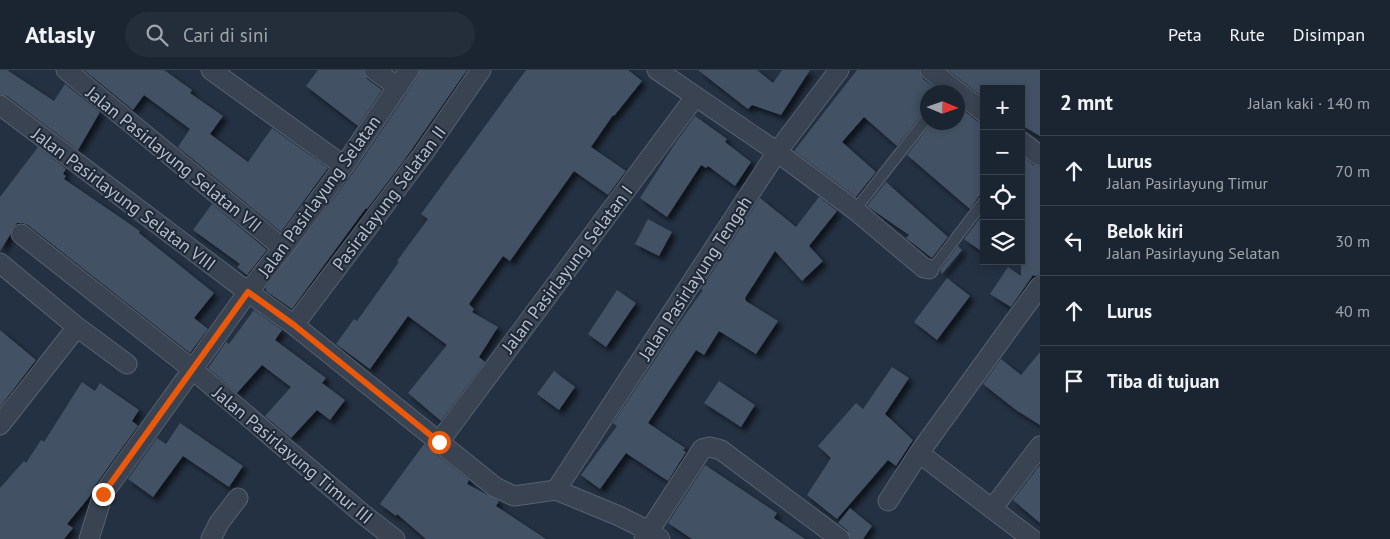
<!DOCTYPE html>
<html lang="id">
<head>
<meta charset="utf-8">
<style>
	:root { --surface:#1b2532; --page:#242d3a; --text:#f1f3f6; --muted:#a0a5ac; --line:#39424d }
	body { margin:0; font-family:"PT Sans",sans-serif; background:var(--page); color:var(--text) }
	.controls { position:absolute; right:15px; top:15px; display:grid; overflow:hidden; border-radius:0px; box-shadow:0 2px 8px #0003 }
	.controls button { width:45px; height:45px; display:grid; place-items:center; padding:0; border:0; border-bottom:1px solid var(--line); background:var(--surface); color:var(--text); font:25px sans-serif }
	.compass { position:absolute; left:920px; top:15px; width:45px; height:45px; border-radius:50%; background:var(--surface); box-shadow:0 2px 8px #0003; rotate:92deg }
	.stop { position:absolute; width:15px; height:15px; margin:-11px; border:4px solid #ea580c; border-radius:50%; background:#fff }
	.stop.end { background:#ea580c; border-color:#fff; box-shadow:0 1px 5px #0008 }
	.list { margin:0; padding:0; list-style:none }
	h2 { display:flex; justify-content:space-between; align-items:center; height:65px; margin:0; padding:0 20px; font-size:21px }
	h2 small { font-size:16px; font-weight:400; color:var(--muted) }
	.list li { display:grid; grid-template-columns:32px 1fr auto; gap:15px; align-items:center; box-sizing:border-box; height:70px; padding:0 20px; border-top:1px solid var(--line) }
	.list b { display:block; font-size:19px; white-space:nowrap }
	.list p { margin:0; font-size:16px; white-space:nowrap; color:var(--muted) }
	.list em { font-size:16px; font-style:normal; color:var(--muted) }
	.icon { flex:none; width:28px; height:28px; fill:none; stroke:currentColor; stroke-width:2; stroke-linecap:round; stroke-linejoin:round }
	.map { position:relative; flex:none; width:1040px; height:469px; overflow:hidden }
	header { display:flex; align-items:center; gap:30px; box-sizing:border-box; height:70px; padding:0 25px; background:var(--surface); border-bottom:1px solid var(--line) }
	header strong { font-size:24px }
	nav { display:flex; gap:28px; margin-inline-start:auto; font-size:18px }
	.search { width:350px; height:45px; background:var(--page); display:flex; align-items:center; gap:12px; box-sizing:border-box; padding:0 18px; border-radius:28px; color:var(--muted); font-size:19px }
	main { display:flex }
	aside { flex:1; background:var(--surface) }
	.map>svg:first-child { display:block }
</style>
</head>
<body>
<header>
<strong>Atlasly</strong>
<div class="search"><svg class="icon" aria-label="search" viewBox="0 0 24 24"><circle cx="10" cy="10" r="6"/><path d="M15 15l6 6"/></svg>Cari di sini</div>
<nav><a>Peta</a><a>Rute</a><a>Disimpan</a></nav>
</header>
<main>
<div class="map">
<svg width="1040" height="469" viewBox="0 0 1040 469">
	<defs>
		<filter id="shadow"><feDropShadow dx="4.5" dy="4.5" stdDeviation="2.5" flood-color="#0009"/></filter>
	</defs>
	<rect width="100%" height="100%" fill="#243142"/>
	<!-- building -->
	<path fill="#435164" filter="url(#shadow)" d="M0,0H7L54,31L65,14L100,42L78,80L7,26L0,24Z
		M84,0H164L192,20L190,23L223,46L210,64L248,92L272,58L328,98L281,162L178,77L190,59L144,25L133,40Z
		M318,0H363L367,9L382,20L358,56L306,16Z
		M420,0H467L403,92L367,139L366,138L292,239L266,221L267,220L265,218L353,103L407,23L418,6Z
		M526,0H628L642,11L614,46L613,45L591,77L626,101L608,125L574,101L510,191L503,186L469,234L474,239L472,242L498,257L479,287L485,292L441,351L408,323L447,275L408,246L370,299L336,274L354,249L357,251L399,192L397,191L428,149L421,144Z
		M698,0H757L773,13L782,0H810L781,45L752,35L748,39Z
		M857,0H919L923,9L941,22H928V40L923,43L897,76L864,47L842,72L876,102L856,127L794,81Z
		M948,0H1040V66L1021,55V19H984V28Z
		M958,36L977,51L984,53V124L979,126L970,139L907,85L932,52H958Z
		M695,46L727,69L725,72L751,92L735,116L708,96L706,98L701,95L667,147L640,128L674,75Z
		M38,77L66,99L63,104L66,106L64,109L140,161L139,163L214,223L194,248L208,259L190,283L28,155L23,153H17L13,157L10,165L0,181V127Z
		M1025,88L1033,95L1040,97V205L1035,206L1033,205L1011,237L990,224L1008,197L1021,206V93Z
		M886,112L948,167L932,188L906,168L909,165L867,136Z
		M819,127L837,141L809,176L823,191L802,211L775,181L745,228L746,231L778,251L756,284L719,261L704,285L696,280L648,353L685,378L683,380L686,382L668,411L626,383L600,419L581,405L617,356L613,353L675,259L703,220L701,219L760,128L796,157Z
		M212,134L267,180L247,205L237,197L240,194L193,160Z
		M984,143V183L964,169Z
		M648,149L672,162L659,186L635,174Z
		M958,176L962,180L942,204L940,200Z
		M947,208L970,226L937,270L914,252Z
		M617,220L636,233L606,277L588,264Z
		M254,240L282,260L275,270L326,308L322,313L345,330L330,350L317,340L291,368L265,346L291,317L262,295L237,323L208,298L226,272L229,274Z
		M0,260L36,290L0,337Z
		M1040,282V355L1016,340L983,314L1001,289L1021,305Z
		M892,297L909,308L885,344L913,370L896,396L888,390L837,449L807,425L831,388L818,376L856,333L863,339Z
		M554,301L575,317L559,340L537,324Z
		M719,311L755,335L741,357L704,333Z
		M82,312L95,321L100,313L139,340L132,351L138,356L94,417L90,426L67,454L73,458L64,469H0V418L24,391L26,393L41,370L44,372Z
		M180,353L243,396L229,417L183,386L153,427L128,409L157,368L166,374Z
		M424,374L469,410L467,414L499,431L496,436L546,469H426L397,444L396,446L380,434Z
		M705,395L777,443L774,448L805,469H692L668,453Z
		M1040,395V453L1013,430Z
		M850,438L872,456L863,469H851L847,460L838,453Z"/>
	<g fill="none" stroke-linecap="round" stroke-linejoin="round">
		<!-- service casing -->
		<g stroke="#57616f" stroke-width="12">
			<path id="service" d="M855,140L928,47
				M929,199L934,197L984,131"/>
		</g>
		<!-- minor casing -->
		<g stroke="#57616f" stroke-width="21">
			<path id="minor" d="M66,0L283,178
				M211,0L344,96
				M374,0L398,17
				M657,0L777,82L855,140L924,198L929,199
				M930,0L984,42
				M0,35L248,222L294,255L495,417L514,426L556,420L619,446L649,461L660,469
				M1021,71L1040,86
				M21,164L192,299L364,445L395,469
				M0,193L77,257L127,294
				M294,255L423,84L481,0
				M0,355L77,257
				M439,372L695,27
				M919,383L1032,469
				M556,420L777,82L839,0
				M888,431L919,383L1040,216
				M992,439L1040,376
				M89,469L103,424L248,222L283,178L344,96L409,0
				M211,469L219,453L238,428
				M644,469L702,379L710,377L721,380L840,469"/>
		</g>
		<!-- service -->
		<use href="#service" stroke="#394351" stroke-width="10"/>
		<!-- minor -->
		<use href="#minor" stroke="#394351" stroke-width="19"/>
	</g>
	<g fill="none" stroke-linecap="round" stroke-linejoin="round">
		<!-- route -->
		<path stroke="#ea580c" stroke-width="6" d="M103,424L248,222L294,255L439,372"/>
	</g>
	<g text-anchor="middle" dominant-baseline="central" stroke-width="4" stroke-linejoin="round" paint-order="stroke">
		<!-- street labels -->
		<g font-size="18" fill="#b6becc" stroke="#1e2837">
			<text transform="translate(174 89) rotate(39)">Jalan Pasirlayung Selatan VII</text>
			<text transform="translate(319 126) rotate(-54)">Jalan Pasirlayung Selatan</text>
			<text transform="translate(389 128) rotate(-53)">Pasiralayung Selatan II</text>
			<text transform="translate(124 129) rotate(37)">Jalan Pasirlayung Selatan VIII</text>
			<text transform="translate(567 199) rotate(-53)">Jalan Pasirlayung Selatan I</text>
			<text transform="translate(695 208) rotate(-57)">Jalan Pasirlayung Tengah</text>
			<text transform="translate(293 385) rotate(40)">Jalan Pasirlayung Timur III</text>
		</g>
	</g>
</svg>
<div class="controls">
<button>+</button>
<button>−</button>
<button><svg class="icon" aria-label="locate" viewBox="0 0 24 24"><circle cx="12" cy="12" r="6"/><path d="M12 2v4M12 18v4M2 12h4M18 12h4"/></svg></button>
<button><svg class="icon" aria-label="layers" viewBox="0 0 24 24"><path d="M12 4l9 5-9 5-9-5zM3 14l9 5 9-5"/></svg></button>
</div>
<svg class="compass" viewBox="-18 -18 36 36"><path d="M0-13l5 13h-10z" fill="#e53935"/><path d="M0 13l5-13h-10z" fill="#a0a5ac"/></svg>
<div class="stop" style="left:439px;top:372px"></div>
<div class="stop end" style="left:103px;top:424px"></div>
</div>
<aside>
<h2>2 mnt<small>Jalan kaki · 140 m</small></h2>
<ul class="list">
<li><svg class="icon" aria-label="ahead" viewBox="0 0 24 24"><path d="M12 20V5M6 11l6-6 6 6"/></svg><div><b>Lurus</b><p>Jalan Pasirlayung Timur</p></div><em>70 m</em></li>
<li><svg class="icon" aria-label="left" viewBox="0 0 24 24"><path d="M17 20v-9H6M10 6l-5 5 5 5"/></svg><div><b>Belok kiri</b><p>Jalan Pasirlayung Selatan</p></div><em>30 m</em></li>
<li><svg class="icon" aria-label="ahead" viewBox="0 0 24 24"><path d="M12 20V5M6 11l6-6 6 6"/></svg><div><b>Lurus</b></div><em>40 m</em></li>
<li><svg class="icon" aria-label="arrive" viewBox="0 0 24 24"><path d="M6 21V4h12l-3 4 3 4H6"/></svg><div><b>Tiba di tujuan</b></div></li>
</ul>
</aside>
</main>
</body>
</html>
